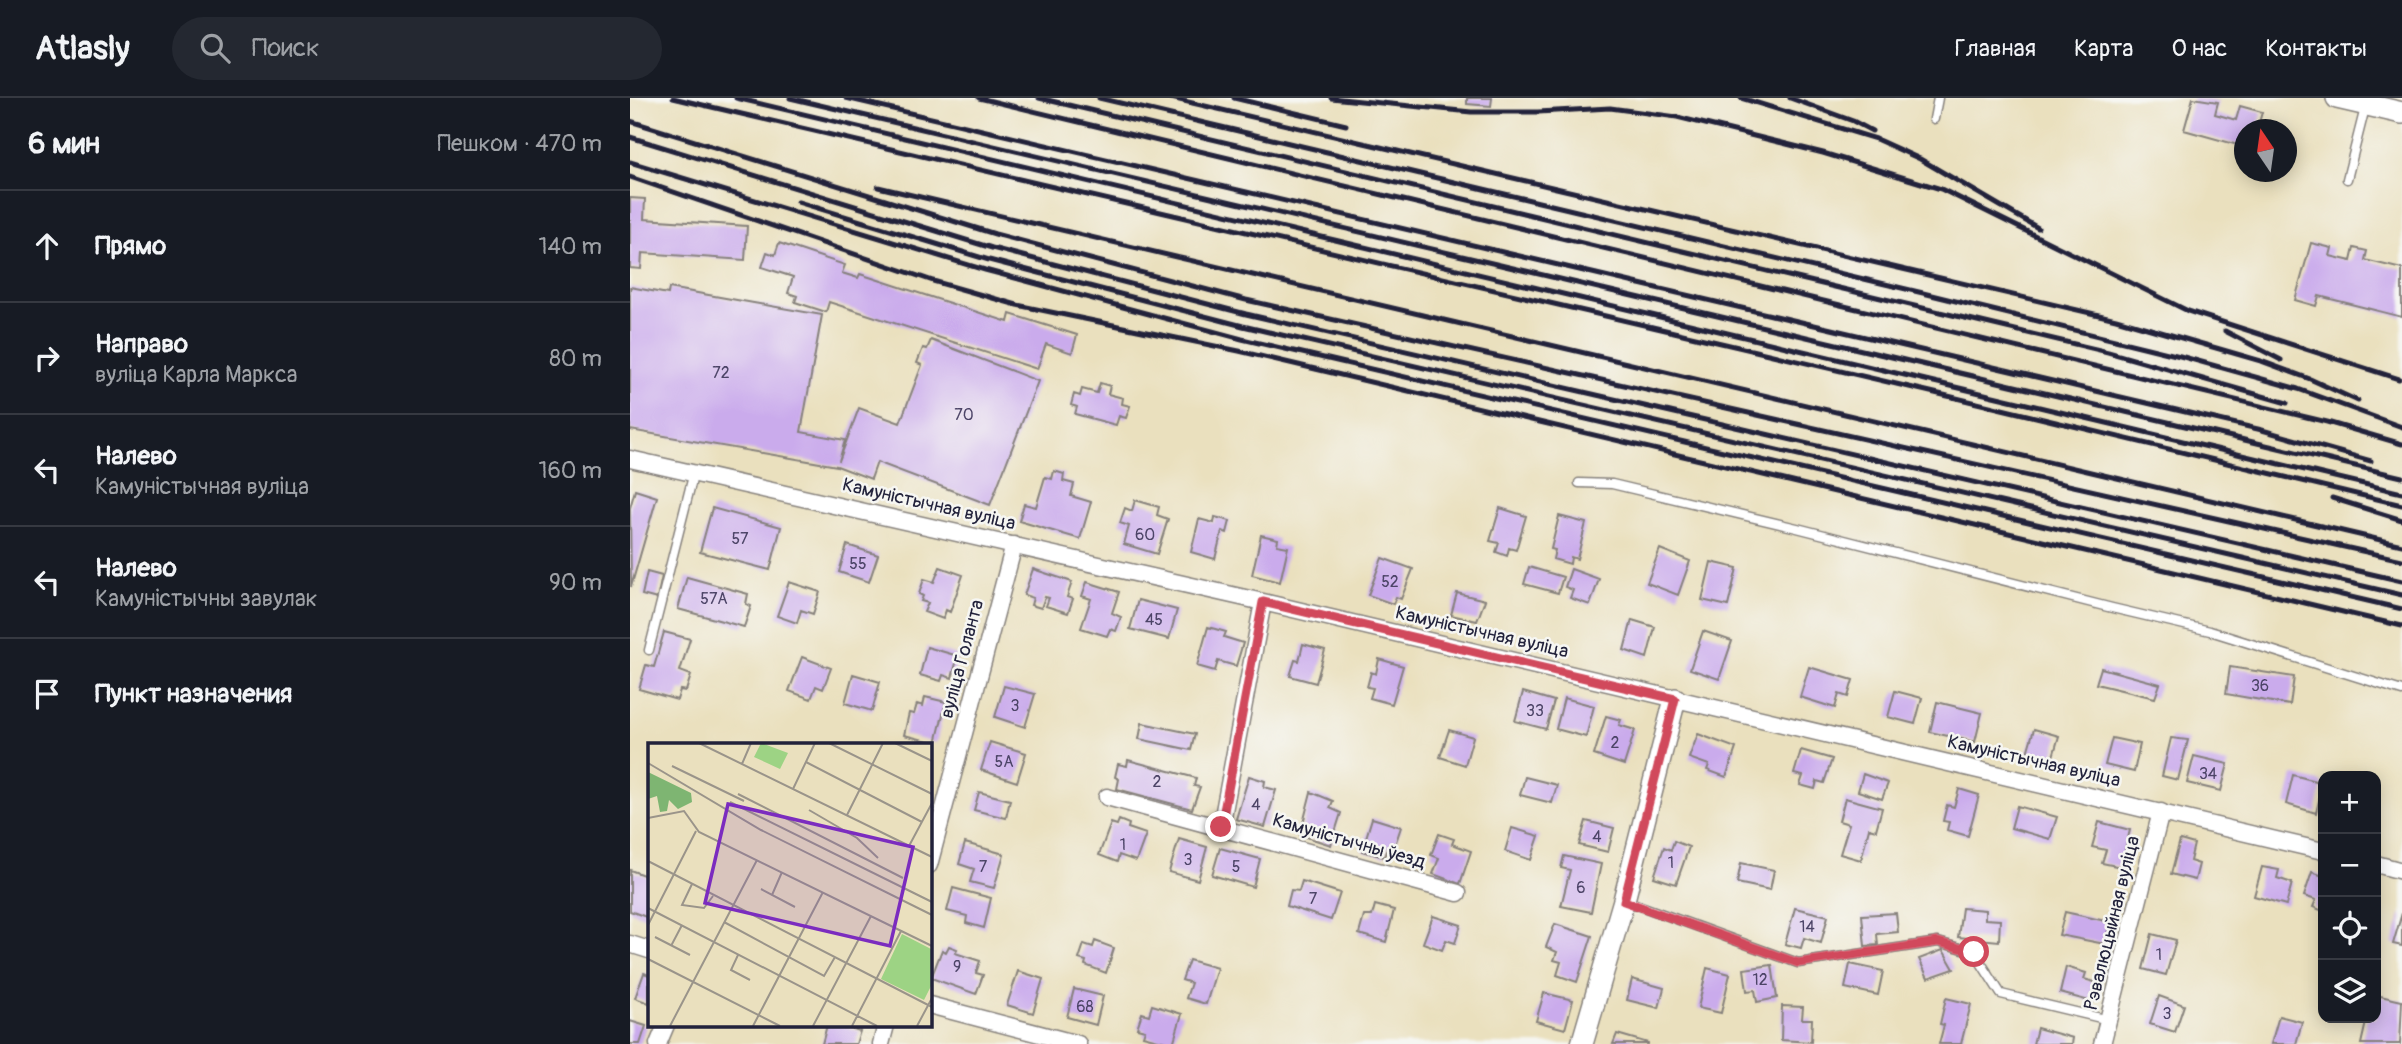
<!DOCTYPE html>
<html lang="ru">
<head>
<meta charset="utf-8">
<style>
	:root { --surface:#171b24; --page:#242831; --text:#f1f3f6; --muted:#9ea1a6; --line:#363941 }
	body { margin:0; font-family:Pangolin,sans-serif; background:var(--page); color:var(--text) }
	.controls { position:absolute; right:21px; bottom:21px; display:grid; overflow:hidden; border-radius:14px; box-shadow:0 4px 18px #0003 }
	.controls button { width:63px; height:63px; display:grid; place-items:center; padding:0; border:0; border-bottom:2px solid var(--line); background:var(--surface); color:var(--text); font:35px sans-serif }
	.compass { position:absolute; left:1604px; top:21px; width:63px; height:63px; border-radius:50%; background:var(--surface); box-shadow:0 4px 18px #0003; rotate:347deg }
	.stop { position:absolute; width:21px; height:21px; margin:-16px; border:5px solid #d1495b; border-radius:50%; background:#fff }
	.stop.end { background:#d1495b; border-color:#fff; box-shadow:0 2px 7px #0008 }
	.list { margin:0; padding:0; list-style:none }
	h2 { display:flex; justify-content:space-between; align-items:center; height:91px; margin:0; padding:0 28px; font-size:30px }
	h2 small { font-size:23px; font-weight:400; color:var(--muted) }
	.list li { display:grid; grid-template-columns:46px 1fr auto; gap:21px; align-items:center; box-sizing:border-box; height:112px; padding:0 28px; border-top:2px solid var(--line) }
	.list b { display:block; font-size:26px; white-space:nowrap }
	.list p { margin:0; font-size:23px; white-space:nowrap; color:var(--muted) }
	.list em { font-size:23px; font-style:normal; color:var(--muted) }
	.icon { flex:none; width:38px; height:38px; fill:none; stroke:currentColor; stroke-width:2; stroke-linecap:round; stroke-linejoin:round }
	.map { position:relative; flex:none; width:1772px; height:946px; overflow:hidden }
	header { display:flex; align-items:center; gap:42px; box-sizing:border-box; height:98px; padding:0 35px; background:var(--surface); border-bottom:2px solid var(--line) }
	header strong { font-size:33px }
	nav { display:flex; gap:38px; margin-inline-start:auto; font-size:24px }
	.search { width:490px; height:63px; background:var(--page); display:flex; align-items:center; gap:18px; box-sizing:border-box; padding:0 24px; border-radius:38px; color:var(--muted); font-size:26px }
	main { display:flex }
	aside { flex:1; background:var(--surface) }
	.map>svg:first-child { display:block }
</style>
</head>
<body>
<header>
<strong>Atlasly</strong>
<div class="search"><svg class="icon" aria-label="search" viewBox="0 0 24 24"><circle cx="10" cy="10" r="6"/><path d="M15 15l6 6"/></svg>Поиск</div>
<nav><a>Главная</a><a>Карта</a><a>О нас</a><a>Контакты</a></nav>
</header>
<main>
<aside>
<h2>6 мин<small>Пешком · 470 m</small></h2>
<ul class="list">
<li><svg class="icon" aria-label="ahead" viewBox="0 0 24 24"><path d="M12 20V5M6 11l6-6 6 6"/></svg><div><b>Прямо</b></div><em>140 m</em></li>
<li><svg class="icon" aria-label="right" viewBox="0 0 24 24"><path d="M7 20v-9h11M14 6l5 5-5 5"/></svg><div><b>Направо</b><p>вуліца Карла Маркса</p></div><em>80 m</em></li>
<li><svg class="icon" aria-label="left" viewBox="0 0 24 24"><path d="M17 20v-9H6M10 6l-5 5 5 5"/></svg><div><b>Налево</b><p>Камуністычная вуліца</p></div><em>160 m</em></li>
<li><svg class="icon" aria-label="left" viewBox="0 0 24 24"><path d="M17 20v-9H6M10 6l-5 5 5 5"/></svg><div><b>Налево</b><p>Камуністычны завулак</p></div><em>90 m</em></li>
<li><svg class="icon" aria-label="arrive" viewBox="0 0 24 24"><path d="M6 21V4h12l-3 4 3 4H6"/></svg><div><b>Пункт назначения</b></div></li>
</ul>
</aside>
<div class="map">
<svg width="1772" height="946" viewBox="0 0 1772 946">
	<rect width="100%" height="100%" fill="#f6f6f2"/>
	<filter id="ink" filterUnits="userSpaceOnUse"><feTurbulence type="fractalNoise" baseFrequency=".0143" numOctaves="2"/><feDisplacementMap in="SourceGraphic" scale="14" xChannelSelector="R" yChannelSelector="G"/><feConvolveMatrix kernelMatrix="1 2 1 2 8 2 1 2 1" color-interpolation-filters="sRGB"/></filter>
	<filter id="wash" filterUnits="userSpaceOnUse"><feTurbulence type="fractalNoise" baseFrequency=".00686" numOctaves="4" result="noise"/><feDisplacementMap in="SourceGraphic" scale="28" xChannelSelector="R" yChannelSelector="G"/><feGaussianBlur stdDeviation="1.57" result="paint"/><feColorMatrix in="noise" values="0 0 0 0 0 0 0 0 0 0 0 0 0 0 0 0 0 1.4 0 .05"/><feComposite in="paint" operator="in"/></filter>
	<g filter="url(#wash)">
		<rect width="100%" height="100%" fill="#eae0be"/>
		<g id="blocks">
			<!-- building -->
			<path fill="#caabec" d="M837,0H862L861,8L837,6Z
				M1563,0L1588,4L1585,16L1606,22L1610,8L1632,14L1627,32H1615V49L1554,32Z
				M0,100L15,101L14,121L117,128L115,162L12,155L11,171L0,170Z
				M149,145L215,167L212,175L228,180L230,176L378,224L380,216L447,237L442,255L416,246L407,271L199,204L196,214L165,204L167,198L158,195L163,179L132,169L137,154L145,157Z
				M1681,145L1702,150L1700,158L1721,163L1724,150L1737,153L1735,162L1772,171V219L1689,198L1686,208L1665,202Z
				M0,189L38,196L39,190L192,217L171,334L215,342L209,363L229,310L270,325L292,267L287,265L293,250L297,251L301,242L408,283L360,407L247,364L241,381L207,368L0,332Z
				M470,285L480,288L478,296L493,300L492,306L500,308L496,320L489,318L486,327L445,316L447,309L441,307L444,296L450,298L452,291L467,295Z
				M424,373L434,376L433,383L444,386L441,398L461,404L450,441L389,423L394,406L406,409L415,379L422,381Z
				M5,392L27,399L1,489L0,410Z
				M505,402L529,409L527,417L538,421L527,456L494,446L499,428L490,425L495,410L502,413Z
				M82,410L151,429L140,472L70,454Z
				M870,410L896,418L886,452L879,450L877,458L866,454L869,445L860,443Z
				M929,418L956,425L947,461L941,459L940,466L923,461L925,452L921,451Z
				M585,419L600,423L597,435L592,433L585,461L561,454L569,421L584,425Z
				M631,437L648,441L647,447L658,449L650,484L622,477Z
				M217,447L248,457L239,484L209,474Z
				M1030,451L1060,463L1048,497L1017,485Z
				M752,460L783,471L771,501L766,499L763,506L738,497Z
				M1081,464L1107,470L1098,508L1072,502Z
				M310,469L333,477L320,514L316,512L313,521L294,514L298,505L291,503L293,498L289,496L294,481L304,484Z
				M899,469L933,479L928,495L894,486Z
				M403,471L442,484L437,499L443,501L438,515L416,508L419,500L415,499L411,510L401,507L403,500L394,497Z
				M941,471L969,481L960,507L940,500L943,492L935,489Z
				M17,474L32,478L27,501L12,497Z
				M57,479L118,496L116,506L121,508L114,529L48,511Z
				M159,484L190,494L183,516L171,512L167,525L147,518Z
				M457,484L489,494L482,515L491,519L486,533L480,531L477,538L451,530L461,501L452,498Z
				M827,495L855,502L847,523L821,517Z
				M508,502L547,512L539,541L500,531Z
				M1002,522L1025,529L1017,560L994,552Z
				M578,529L596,534L594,539L613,545L606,568L588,563L585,573L567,568Z
				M1073,533L1102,543L1089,581L1060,571Z
				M34,534L60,541L50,573L61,577L56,593L50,592L47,602L9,591L16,567L24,569Z
				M673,546L695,552L686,585L660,578L665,562L669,563Z
				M297,549L328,558L322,580L313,577L311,583L290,577Z
				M172,559L201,570L193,591L186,588L181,601L159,593Z
				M749,561L773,568L762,606L740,600L743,590L737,589L741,574L746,576Z
				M1179,569L1223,582L1218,599L1209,596L1205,610L1170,599Z
				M1600,569L1664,579L1660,607L1596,596Z
				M1471,570L1530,586L1525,600L1466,586Z
				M223,576L250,584L242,613L215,605Z
				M374,588L405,596L395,629L365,619Z
				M1265,593L1292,600L1285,626L1258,619Z
				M893,594L924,603L916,631L885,623Z
				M295,599L316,604L306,645L274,637L279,615L284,616L287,606L293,608Z
				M934,600L964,608L956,639L926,631Z
				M1307,604L1352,615L1345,644L1300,634Z
				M976,618L991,622L989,627L1005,632L994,667L964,657Z
				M512,625L565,636L561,652L509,641Z
				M1404,631L1429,638L1422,662L1397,655Z
				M819,632L843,639L835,667L810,659Z
				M1068,636L1106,650L1096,679L1077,672L1079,667L1059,660Z
				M1482,640L1510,646L1504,674L1475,667Z
				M1541,640L1558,642L1548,682L1532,678Z
				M360,644L396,655L387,684L351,672Z
				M1171,652L1202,661L1194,685L1187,683L1185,691L1170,687L1173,678L1164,676Z
				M1564,658L1598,666L1591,693L1557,685Z
				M498,662L566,680L564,688L570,689L562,711L487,691L489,681L485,679L488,666L497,668Z
				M1233,676L1258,685L1252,701L1228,693Z
				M1663,677L1693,685L1686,715L1656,706Z
				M619,678L635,683L634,689L646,692L635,729L606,721Z
				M895,679L927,687L922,705L890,697Z
				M1329,691L1349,697L1338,738L1317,732L1319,724L1313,723L1317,707L1324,709Z
				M349,694L380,702L376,720L344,712Z
				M681,694L703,703L700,710L711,715L701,747L670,737Z
				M1215,700L1252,710L1246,732L1239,730L1231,762L1210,756L1219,726L1209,723Z
				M1387,708L1427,719L1420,741L1381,730Z
				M742,720L771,729L764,750L758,748L754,759L732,753Z
				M489,722L499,726L498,730L516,736L506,763L489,757L487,764L469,757L481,725L487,727Z
				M956,723L984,730L978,754L949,747Z
				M1469,724L1500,732L1491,769L1472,765L1476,752L1462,749Z
				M882,730L909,738L901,762L875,753Z
				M809,736L824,741L822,746L841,753L830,786L803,776L809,760L801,757Z
				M549,741L577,749L568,782L539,774Z
				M1550,742L1564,746L1560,763L1569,766L1565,782L1541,776Z
				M1044,743L1059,749L1046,786L1024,779L1034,749L1041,752Z
				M335,745L374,756L364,790L340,784L344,771L329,766Z
				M590,750L630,761L623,789L582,777Z
				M934,758L971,766L961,814L931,808L940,772L931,770Z
				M1111,765L1144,772L1140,792L1107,785Z
				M1632,769L1649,772L1647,780L1662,785L1656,807L1624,798Z
				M0,772L19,779V820L0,813Z
				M1682,774L1693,778V813L1683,809L1686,802L1674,798Z
				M672,783L710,795L701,822L657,808L661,792L669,793Z
				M323,790L361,800L354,830L336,825L337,818L317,813Z
				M745,807L764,812L756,844L729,836L734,818H742Z
				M1165,810L1198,818L1191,845L1174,840L1171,850L1155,846Z
				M1332,810L1355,812V821L1370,822L1369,843L1328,839Z
				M1435,814L1480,824L1475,846L1429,837Z
				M1266,815L1268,834L1247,836L1248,847L1235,848L1232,817Z
				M1772,815V848L1763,846Z
				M803,818L831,827L825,845L816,842L812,852L793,845Z
				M925,826L962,838L947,884L927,877L931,864L924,862L927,854L916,849Z
				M1522,836L1546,842L1536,877L1513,871Z
				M465,843L484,850L476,875L455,867L456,863L449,861L454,846L463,849Z
				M319,848L327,851L325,855L350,863L346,875L353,877L346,896L301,880L312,852L316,854Z
				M1313,852L1324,871L1298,880L1289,861Z
				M559,862L587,870L576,906L556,900L561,885L552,882Z
				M1220,866L1253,873L1248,897L1215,890Z
				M1142,867L1147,900L1127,904L1125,892L1117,893L1114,871Z
				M1436,869L1456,875L1454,881L1468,885L1463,904L1430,895Z
				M1077,870L1100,876L1091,915L1068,910Z
				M388,873L413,881L403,915L377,907Z
				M14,875L19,877V905L5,900Z
				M1002,881L1034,890L1029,910L997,902Z
				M444,891L473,898L466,927L437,919Z
				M914,895L943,902L935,931L906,923Z
				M1746,897L1772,903L1770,946H1731L1737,920H1746Z
				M1529,898L1554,907L1545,934L1520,926Z
				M1316,900L1341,906L1331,946H1309L1314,927L1310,926Z
				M522,907L552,916L543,946L513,938L515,932L507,930L512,915L519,917Z
				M1152,908L1173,909L1172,921H1182L1181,944L1151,942Z
				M1649,918L1672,924L1666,946H1641Z
				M0,923L16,928L10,946H0Z
				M197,927H209L230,933L226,946H192Z
				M1407,930L1443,940L1442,946H1403Z
				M987,936L1018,945V946H983Z"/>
		</g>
	</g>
	<g filter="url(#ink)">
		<use href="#blocks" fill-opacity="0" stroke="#86817c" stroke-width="2"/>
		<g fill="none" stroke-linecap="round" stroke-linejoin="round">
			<!-- service casing -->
			<g stroke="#86817c" stroke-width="11">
				<path id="service" d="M1304,21L1308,0
					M1717,81L1736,6
					M949,385L982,386L1167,430L1482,510L1580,533L1772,593
					M19,552L64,374
					M994,802L1168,865L1308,844L1344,854L1371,896L1479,922"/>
			</g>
			<!-- minor casing -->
			<g stroke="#86817c" stroke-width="19">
				<path id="minor" d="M0,361L633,504L1693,753
					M477,699L828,795
					M591,729L633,504
					M1746,766L1772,773
					M299,767L384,447
					M0,846L19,852
					M299,907L448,946
					M28,946L36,927
					M251,946L256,927
					M1472,946L1531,714"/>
			</g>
			<!-- tertiary casing -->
			<g stroke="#86817c" stroke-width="24">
				<path id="tertiary" d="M1707,0L1772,15
					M952,946L994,802L1045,601"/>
			</g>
			<!-- service -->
			<use href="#service" stroke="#fff" stroke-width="8"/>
			<!-- minor -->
			<use href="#minor" stroke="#fff" stroke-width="16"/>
			<!-- tertiary -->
			<use href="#tertiary" stroke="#fff" stroke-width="21"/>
			<!-- rail -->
			<path stroke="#22223b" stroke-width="5" d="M43,0L1322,299L1772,407
				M106,0L1772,395
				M160,0L1772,379
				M216,0L1632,332L1741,363
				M349,0L1697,324L1772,346
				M409,0L1478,254L1657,305
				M469,0L1293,195L1550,258L1668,291L1772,329
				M541,0L1486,221L1631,263L1680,281L1728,303
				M604,0L716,27
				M701,0L841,14H908L980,10L1047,19L1193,55L1311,91L1558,213L1769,281
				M1111,0L1246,41L1290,61L1408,130
				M1160,0L1223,23L1242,33
				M0,23L365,136L616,202L1772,462
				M0,39L362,150L616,216L1772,483
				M0,64L355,172L612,241L1772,511
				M0,79L303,183L387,207L609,253L1772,528
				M248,89L1772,447
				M168,104L359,162L613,228L1772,497
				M1595,233L1651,262
				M1702,400L1772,422"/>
		</g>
	</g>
	<g fill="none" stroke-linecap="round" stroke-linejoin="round" filter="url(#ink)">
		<!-- route -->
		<path stroke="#d1495b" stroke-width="9" d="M591,729L633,504L1045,601L994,803L1168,865L1308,844L1344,854"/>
	</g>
	<g text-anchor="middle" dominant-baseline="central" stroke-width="5" stroke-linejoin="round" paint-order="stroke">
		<!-- number labels -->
		<g font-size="16" fill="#4c4467">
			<text x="91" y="275">72</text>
			<text x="334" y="317">70</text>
			<text x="515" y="437">60</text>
			<text x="110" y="441">57</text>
			<text x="228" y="466">55</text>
			<text x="760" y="484">52</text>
			<text x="84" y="501">57А</text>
			<text x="524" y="522">45</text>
			<text x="1630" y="588">36</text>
			<text x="385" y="608">3</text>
			<text x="905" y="613">33</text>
			<text x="985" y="645">2</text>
			<text x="374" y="664">5А</text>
			<text x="1578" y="676">34</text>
			<text x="527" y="684">2</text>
			<text x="626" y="707">4</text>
			<text x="967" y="739">4</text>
			<text x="493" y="747">1</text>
			<text x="558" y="762">3</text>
			<text x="1041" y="765">1</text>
			<text x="353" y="769">7</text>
			<text x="606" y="769">5</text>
			<text x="951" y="790">6</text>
			<text x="683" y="801">7</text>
			<text x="1177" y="829">14</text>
			<text x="1529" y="857">1</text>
			<text x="327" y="869">9</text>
			<text x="1130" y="882">12</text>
			<text x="455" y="909">68</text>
			<text x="1537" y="916">3</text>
		</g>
		<!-- street labels -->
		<g font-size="19" fill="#22223b" stroke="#f6f6f2">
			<text transform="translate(299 406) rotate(13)">Камуністычная вуліца</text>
			<text transform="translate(852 534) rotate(13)">Камуністычная вуліца</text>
			<text transform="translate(332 561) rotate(-75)">вуліца Голанта</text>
			<text transform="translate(1404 663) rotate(13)">Камуністычная вуліца</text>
			<text transform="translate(719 743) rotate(16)">Камуністычны ўезд</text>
			<text transform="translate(1482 825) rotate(-76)">Рэвалюцыйная вуліца</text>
		</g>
	</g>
	<!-- overview -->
	<g transform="translate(18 645)">
		<rect width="284" height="284" fill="#eae0be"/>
		<path d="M113,0L140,10L132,26L106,14ZM254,191L283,206V243L276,257L233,236Z" fill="#9dd384"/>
		<path d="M0,29L43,50L44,59L30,66L21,57L19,68L12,69L9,53L0,56Z" fill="#7eb572"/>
		<path fill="none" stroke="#9a948a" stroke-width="2" d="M51,0L284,114M181,0L284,51M247,0L284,18M158,19L274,79M0,20L113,87L284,172M94,21L103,0M24,23L96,58M145,46L167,0M90,51L255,135M82,59L284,159M161,67L209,95L230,115M199,72L235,0M0,75L36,68L51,89L284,203M261,103L284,60M0,118L284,264M44,141L34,162L56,165L65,153M113,146L147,164M124,152L134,129M0,165L229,283M76,179L176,233L187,214M0,182L48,88M7,194L42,212M23,203L34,182M90,212L83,227L102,237M0,216L132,283M22,283L109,117M105,283L175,149M165,283L223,173M204,283L253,188M269,283L284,255"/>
		<path fill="#7b2cbf" fill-opacity="0.15" stroke="#7b2cbf" stroke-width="3.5" d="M80,61L265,104L242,203L57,160Z"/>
		<rect width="284" height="284" fill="none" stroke="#22223b" stroke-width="3.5"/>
	</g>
</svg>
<div class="controls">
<button>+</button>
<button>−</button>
<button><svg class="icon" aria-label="locate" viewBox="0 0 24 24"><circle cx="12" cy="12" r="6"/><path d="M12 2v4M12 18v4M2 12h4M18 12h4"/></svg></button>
<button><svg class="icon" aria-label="layers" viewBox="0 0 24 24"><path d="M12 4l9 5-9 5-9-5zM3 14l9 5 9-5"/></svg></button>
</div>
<svg class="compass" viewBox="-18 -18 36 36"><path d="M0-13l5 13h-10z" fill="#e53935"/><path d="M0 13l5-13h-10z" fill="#9ea1a6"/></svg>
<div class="stop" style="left:1344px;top:854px"></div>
<div class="stop end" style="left:591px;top:729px"></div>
</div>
</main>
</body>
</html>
